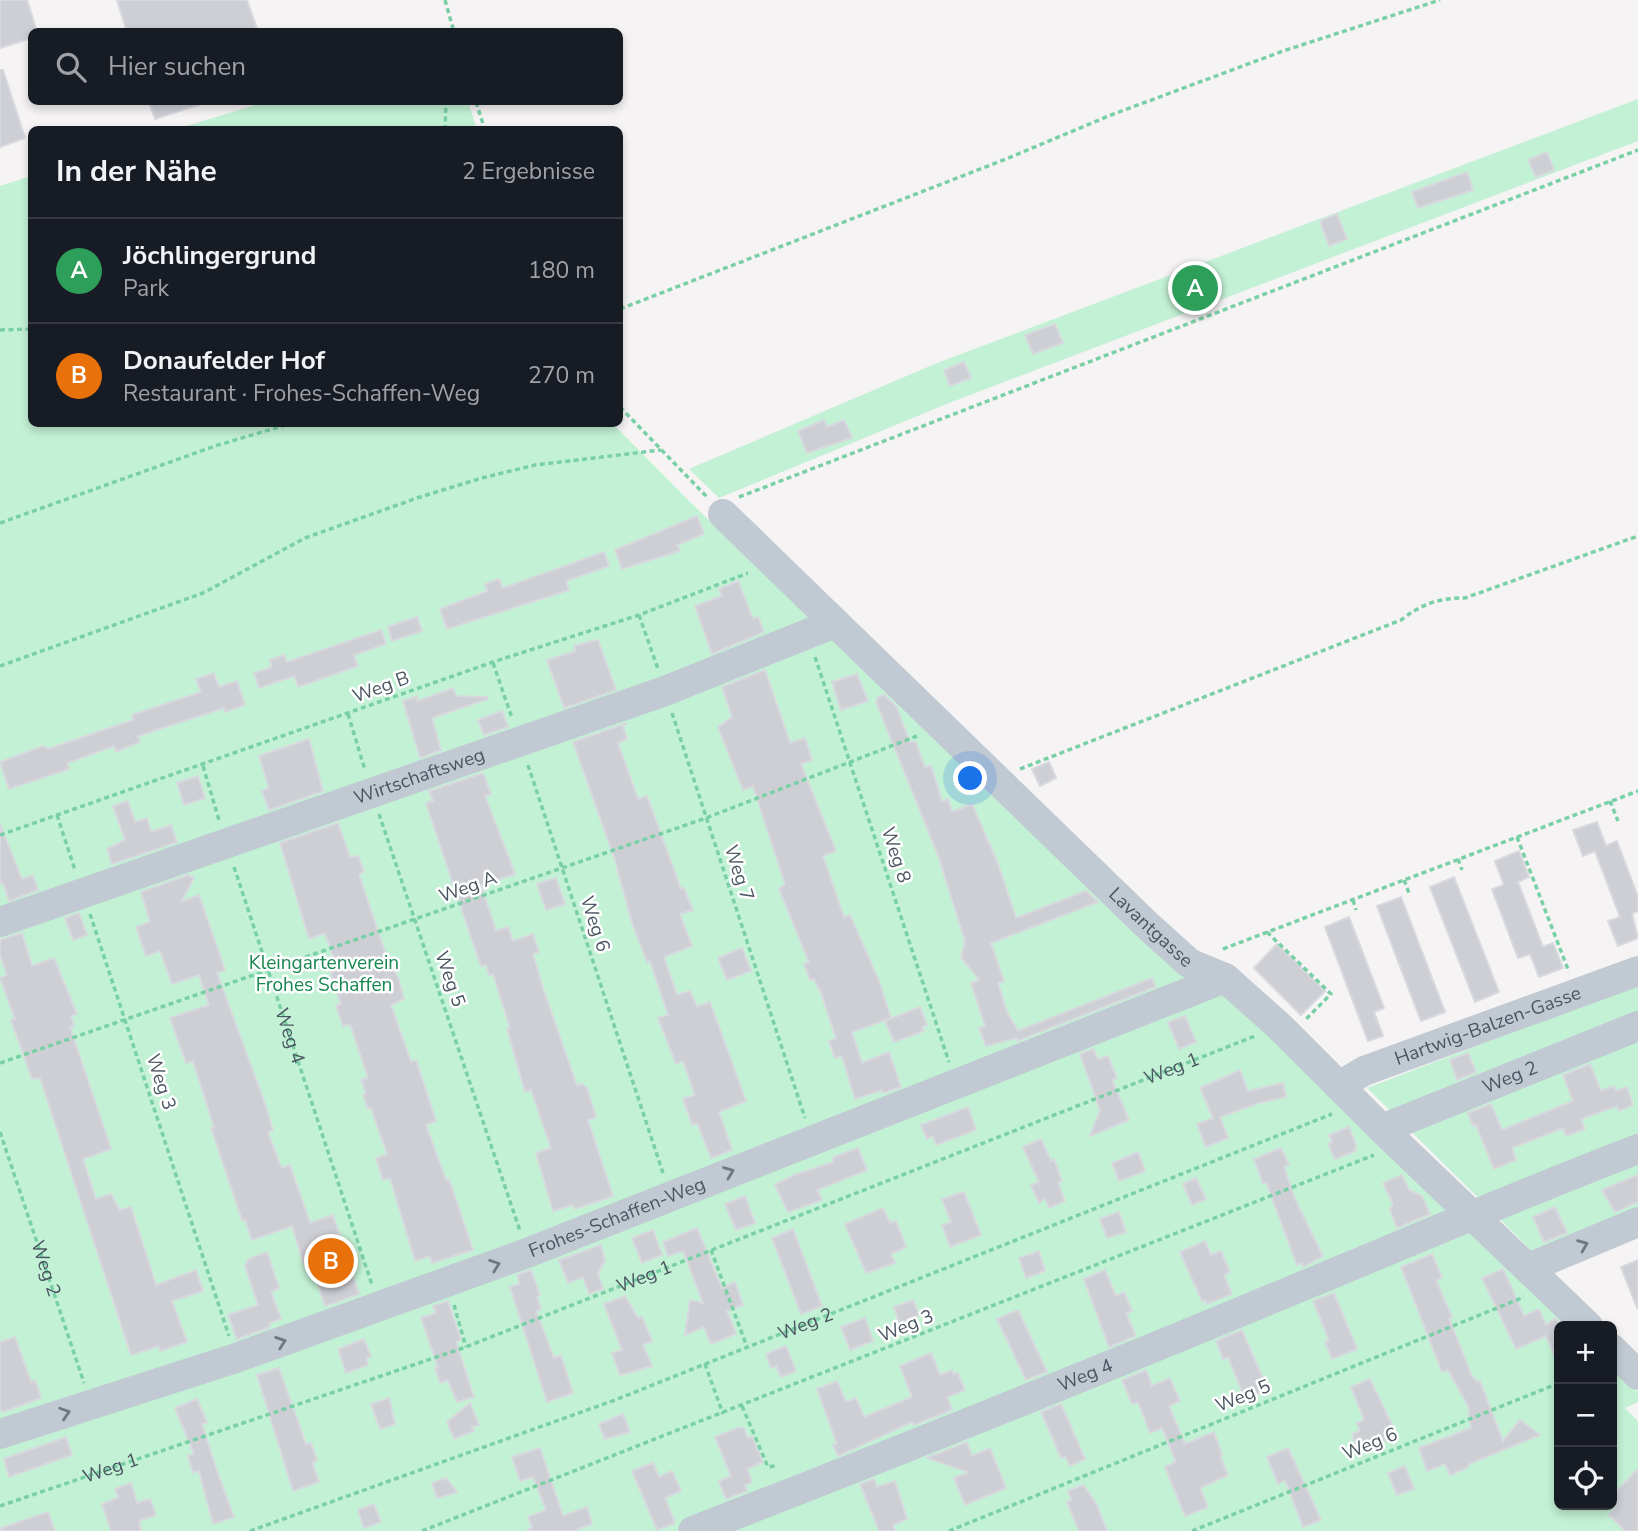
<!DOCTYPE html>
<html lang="de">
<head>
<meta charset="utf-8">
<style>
	:root { --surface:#171b24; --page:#242831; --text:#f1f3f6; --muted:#9ea1a6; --line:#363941; --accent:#ea580c }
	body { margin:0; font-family:"Nunito Sans",sans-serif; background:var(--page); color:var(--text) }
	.controls { position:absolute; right:21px; bottom:21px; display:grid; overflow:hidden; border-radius:10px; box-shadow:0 4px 10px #0003 }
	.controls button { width:63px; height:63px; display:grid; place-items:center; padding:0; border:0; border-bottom:2px solid var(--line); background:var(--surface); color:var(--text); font:35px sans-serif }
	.you { position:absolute; left:971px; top:779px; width:24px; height:24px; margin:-18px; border:5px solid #fff; border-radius:50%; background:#1a73e8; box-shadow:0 0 0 10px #1a73e833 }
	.badge { display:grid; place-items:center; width:46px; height:46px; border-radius:50%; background:var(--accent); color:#fff; font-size:23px; font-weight:700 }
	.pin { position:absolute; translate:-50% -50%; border:4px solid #fff; box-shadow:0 2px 7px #0006 }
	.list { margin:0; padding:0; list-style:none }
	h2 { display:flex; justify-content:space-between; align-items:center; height:91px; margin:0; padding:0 28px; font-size:30px }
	h2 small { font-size:23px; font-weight:400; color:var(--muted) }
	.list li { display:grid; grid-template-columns:46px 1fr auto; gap:21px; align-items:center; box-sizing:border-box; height:105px; padding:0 28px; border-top:2px solid var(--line) }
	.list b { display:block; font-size:26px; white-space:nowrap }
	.list p { margin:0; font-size:23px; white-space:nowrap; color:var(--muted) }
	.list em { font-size:23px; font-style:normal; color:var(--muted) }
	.icon { flex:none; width:38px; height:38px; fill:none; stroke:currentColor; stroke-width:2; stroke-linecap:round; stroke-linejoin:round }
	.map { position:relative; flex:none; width:1638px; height:1531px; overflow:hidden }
	.search { position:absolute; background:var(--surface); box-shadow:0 4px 10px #0003; left:28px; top:28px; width:595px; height:77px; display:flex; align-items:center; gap:18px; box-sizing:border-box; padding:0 24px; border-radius:10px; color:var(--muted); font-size:26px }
	.panel { position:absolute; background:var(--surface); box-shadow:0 4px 10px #0003; left:28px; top:126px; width:595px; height:301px; border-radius:10px }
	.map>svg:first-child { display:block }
</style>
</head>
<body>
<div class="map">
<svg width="1638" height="1531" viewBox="0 0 1638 1531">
	<rect width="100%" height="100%" fill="#f5f3f3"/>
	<!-- green -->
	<path fill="#c3f1d5" d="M1638,99V141L949,403L719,498L689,469L937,363Z
		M265,102H468L477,129H177Z
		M31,176L32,424H613L690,502L925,724L1189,982L392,1293L0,1424V186Z
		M1638,984V1217L1535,1254L1367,1088Z
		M1226,991L1571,1326H1559V1505H1612V1366L1638,1392V1402L1625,1408L1638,1421V1531H0V1447Z"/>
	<!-- building -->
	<path fill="#cdcfd5" stroke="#d7d9de" stroke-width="2" d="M0,0H27L37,32H32V38L0,48Z
		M117,0H247L258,32H127Z
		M0,70H3L25,138L0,147Z
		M149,102H198V105L155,119Z
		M1547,152L1554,170L1536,177L1528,160Z
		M1467,172L1473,190L1418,208L1412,192Z
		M1337,214L1347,239L1329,246L1320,221Z
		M1055,324L1063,343L1033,354L1025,335Z
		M964,362L971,378L950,386L944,370Z
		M824,420L827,427L844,420L852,438L807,453L798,431Z
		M697,516L704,534L677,545L680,551L622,569L615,550Z
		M604,552L609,566L566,581L569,590L447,629L440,609L488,591L485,584L499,579L503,588Z
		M738,581L753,619L758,617L764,632L712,654L695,606L722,596L719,589Z
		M417,617L422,631L392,641L388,627Z
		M381,630L386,644L354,655L358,666L298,687L294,676L259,688L254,673L272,667L270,660L284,655L287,662Z
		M598,640L616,690L564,708L547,660L576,651L574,646Z
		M765,670L790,743L805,738L812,760L801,764L836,851L823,856L844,917L850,915L879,981L891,1018L852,1032L862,1063L889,1052L901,1087L883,1093L882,1090L855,1099L842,1056L835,1058L829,1041L836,1038L821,993L814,979L810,980L804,964L809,962L779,889L785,884L753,786L743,790L718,727L732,717L722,687Z
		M214,673L219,687L237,681L245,705L225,712L224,708L138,736L140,742L116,752L114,746L67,763L69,769L9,789L0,762L43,746L48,749L133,720L132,715L201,692L196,679Z
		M857,674L868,701L841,710L832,682Z
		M453,688L456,696L487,697L488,699L432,718L441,750L420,758L403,701L417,696L418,701Z
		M884,695L896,706L910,742H916L925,768L931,765L942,801L948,799L952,812L972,804L997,861L1016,918L1086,891L1098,902L991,943L1004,981L998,983L1007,1012L1018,1031L1152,978L1155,987L1017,1041L1016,1038L986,1046L979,1028L985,1026L971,983L980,980L961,958L965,941L938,855L876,702L878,697Z
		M502,711L508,727L484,735L478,720Z
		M627,723L623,726L627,739L618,743L638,799L647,796L681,889L684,888L693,910L680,914L692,946L664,957L677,995L690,991L697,1007L710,1002L746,1101L719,1112L732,1150L711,1158L697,1123L692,1125L683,1099L695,1095L683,1061L676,1064L658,1018L668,1015L650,961L647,962L632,923L614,857L573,742Z
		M309,739L323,791L269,810L262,791L269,788L259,756Z
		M1049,762L1056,778L1040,786L1032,769Z
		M483,773L491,794L485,796L515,874L481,885L496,931L508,927L513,941L533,934L539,952L533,954L543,988L577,1086L582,1084L587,1088L596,1117L588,1120L613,1196L575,1209L573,1205L553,1211L536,1153L551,1148L531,1090L525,1092L507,1029L510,1028L493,974L489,975L486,965L481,966L478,958L426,803L433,801L429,791Z
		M198,776L205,798L184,805L177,783Z
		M128,801L135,822L147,818L151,832L171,825L177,842L112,864L107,849L125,840L113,806Z
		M1597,822L1606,846L1617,841L1638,897V911L1632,914L1638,938L1618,946L1608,921L1620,917L1595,851L1583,856L1573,830Z
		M338,823L350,857L358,856L364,871L359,875L384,949L399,980L404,999L391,1005L411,1062L416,1060L425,1087L436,1121L426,1125L446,1180L449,1179L473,1250L432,1263L430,1256L415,1261L390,1178L383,1180L376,1158L387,1154L371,1108L368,1109L363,1095L366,1093L361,1080L368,1078L350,1024L343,1026L336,1005L341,1004L329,967L336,965L325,933L309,939L280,843Z
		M0,824L22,879L33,875L38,890L9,901L3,883L0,884Z
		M1519,851L1529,877L1518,882L1543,947L1553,943L1563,968L1539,977L1530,954L1518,958L1492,889L1504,885L1495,861Z
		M188,875L194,878L181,902L199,895L225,970L217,973L264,1101L273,1130L268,1132L279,1162L282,1168L290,1165L310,1223L333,1215L359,1294L325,1306L311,1263L304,1265L292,1226L252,1240L245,1220H242L211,1128L214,1127L193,1061L186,1063L170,1018L209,1005L199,975L172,984L160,951L146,956L136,927L150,922L141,892Z
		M1454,877L1499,992L1475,1002L1430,887Z
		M556,878L565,904L546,910L537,884Z
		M1401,897L1445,1012L1421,1021L1377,906Z
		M79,913L87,935L73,940L65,918Z
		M1349,917L1384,1008L1374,1012L1383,1036L1368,1041L1325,927Z
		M22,933L32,966L54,958L77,1014L71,1016L74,1026L70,1027L111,1149L83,1159L96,1199L111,1194L120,1210L131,1207L156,1285L196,1270L203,1291L172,1301L187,1342L160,1351L159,1346L131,1355L40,1078L32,1079L11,1020L15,1019L0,978L7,975L0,955V940Z
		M1277,944L1325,991L1301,1015L1254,968Z
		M742,948L751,971L727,980L718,958Z
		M920,1007L927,1025L922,1027L924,1031L894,1042L885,1021Z
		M1185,1016L1196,1042L1179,1049L1168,1022Z
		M1093,1049L1098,1059L1108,1056L1117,1078L1112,1080L1129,1120L1090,1136L1100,1110L1080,1054Z
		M1468,1053L1476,1072L1457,1080L1450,1060Z
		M1590,1064L1601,1091L1614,1086L1616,1091L1627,1087L1633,1105L1619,1111L1617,1106L1581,1119L1585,1129L1566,1136L1563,1128L1512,1148L1516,1160L1494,1169L1476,1125L1473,1126L1468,1113L1491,1104L1502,1130L1573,1101L1563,1075Z
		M1240,1070L1248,1091L1283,1083L1286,1097L1259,1103L1220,1117L1228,1138L1206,1147L1197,1124L1213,1118L1200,1088Z
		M968,1107L976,1130L936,1145L933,1136L927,1139L921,1125Z
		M1349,1127L1356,1145L1355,1151L1335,1159L1328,1144L1332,1142L1329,1135Z
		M1041,1139L1051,1161L1054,1159L1062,1181L1058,1183L1065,1201L1049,1208L1045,1198L1039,1203L1031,1185L1039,1182L1023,1147Z
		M858,1148L867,1170L817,1190L822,1200L788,1212L775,1185L794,1175L834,1162L832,1158Z
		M1281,1148L1289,1165L1284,1167L1294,1197L1323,1256L1303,1267L1302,1263L1297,1265L1266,1182L1263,1184L1254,1159Z
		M1138,1152L1145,1171L1119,1181L1112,1163Z
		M1402,1175L1409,1190L1422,1196L1430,1214L1397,1228L1390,1210L1393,1204L1383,1183Z
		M1638,1175V1202L1615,1212L1602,1190Z
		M1196,1178L1206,1199L1192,1205L1183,1184Z
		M964,1192L981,1235L950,1247L942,1225L951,1222L942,1199Z
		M745,1196L755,1223L736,1230L725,1204Z
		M1555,1207L1567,1233L1544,1242L1533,1217Z
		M883,1208L890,1223L896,1221L906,1247L891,1254L895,1263L866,1273L845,1224Z
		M1119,1212L1126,1232L1107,1238L1100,1219Z
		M697,1228L722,1288L735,1282L743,1305L727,1311L736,1334L711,1344L704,1327L685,1335L690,1300L703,1303L683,1251L668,1256L663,1242Z
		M793,1229L822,1306L801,1314L772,1238Z
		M653,1230L662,1255L642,1263L632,1238Z
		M1205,1241L1211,1255L1221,1251L1230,1272L1224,1275L1232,1294L1207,1304L1205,1300L1202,1301L1180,1252Z
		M601,1245L605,1260L598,1274L603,1289L589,1294L583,1277L568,1283L559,1260Z
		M1039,1251L1045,1271L1026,1278L1019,1258Z
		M267,1252L279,1288L271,1292L281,1319L269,1323L270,1327L237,1339L228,1315L258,1305L245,1266L249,1259Z
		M1432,1254L1442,1278L1436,1280L1452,1317L1449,1318L1471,1374L1477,1382L1480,1381L1503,1441L1520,1420L1540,1435L1471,1463L1465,1469L1450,1475L1445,1464L1427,1471L1419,1448L1471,1428L1468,1406L1448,1370L1442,1372L1401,1267Z
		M1638,1260V1307L1637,1308L1621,1267Z
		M1503,1269L1524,1316L1539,1309L1546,1325L1555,1318L1559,1323V1366L1546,1336L1516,1349L1482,1278Z
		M531,1270L540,1295L537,1297L541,1309L536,1311L554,1358L561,1355L573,1393L547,1402L510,1287L520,1284L517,1275Z
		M1105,1270L1116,1296L1124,1292L1132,1311L1126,1313L1136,1336L1109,1347L1084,1279Z
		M1334,1293L1357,1349L1332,1359L1325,1342L1329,1340L1313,1301Z
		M625,1296L638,1318L642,1317L652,1341L643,1345L652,1366L620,1375L612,1353L622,1350L604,1304Z
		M913,1300L919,1315L899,1323L894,1307Z
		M448,1301L461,1340L456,1342L474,1397L457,1402L448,1380L440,1383L435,1368L438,1367L421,1318L436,1313L433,1306Z
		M1018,1310L1047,1372L1026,1380L997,1319Z
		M865,1318L873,1341L850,1350L841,1327Z
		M1242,1330L1268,1390L1245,1399L1228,1357L1223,1359L1216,1341Z
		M15,1337L31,1382L35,1380L41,1398L3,1412L0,1409V1342Z
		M364,1339L371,1357L366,1358L368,1365L346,1373L338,1349Z
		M786,1346L796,1371L781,1377L776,1366L771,1368L766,1354Z
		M931,1353L940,1375L952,1370L954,1374L958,1373L965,1390L947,1397L952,1410L914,1425L912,1422L838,1456L833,1445L837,1444L817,1389L837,1381L846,1402L856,1398L864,1417L912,1397L900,1366Z
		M279,1368L306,1444L311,1443L317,1461L312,1462L319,1482L293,1491L257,1375Z
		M1146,1370L1152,1386L1170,1378L1180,1401L1169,1406L1185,1444L1214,1432L1222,1455L1220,1456L1228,1475L1200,1488L1208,1507L1185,1516L1165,1467L1176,1462L1162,1428L1150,1433L1138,1402L1132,1404L1122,1380Z
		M1370,1379L1397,1435L1359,1452L1352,1434L1360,1431L1357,1423L1364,1420L1351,1387Z
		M389,1398L395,1424L380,1429L371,1404Z
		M197,1399L207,1422L202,1424L217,1471L234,1517L213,1524L199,1471L193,1472L188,1456L194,1454L175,1408Z
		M470,1403L479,1425L472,1427L474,1431L454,1439L447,1422Z
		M1061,1404L1085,1459L1070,1466L1065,1456L1061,1458L1041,1412Z
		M623,1414L630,1432L605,1439L599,1424Z
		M738,1428H744L748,1438L752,1436L763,1462L747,1469L752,1482L745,1485L747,1491L726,1499L719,1481L731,1476L715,1437Z
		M66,1437L72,1455L9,1477L4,1459Z
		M967,1442L972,1456L990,1448L1006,1488L965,1505L954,1478L968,1472L927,1458Z
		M540,1448L563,1516L587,1507L592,1524L573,1531H527L532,1527L528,1517L546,1510L533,1477L520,1481L512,1457Z
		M1288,1448L1321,1520L1303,1527L1285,1480L1278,1484L1267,1457Z
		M653,1463L659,1477L672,1471L681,1491L665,1498L675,1523L657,1530L632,1471Z
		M1405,1466L1414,1489L1397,1495L1388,1473Z
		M1638,1469V1531H1625L1609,1515L1617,1506L1612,1496Z
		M446,1478L457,1492L437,1498L432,1483Z
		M874,1479L877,1487L895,1481L907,1519L893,1525L895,1531H879L860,1484Z
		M131,1483L137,1503L150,1499L156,1515L139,1521L141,1531H111L102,1504L118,1498L115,1489Z
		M1083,1485L1096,1503L1107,1531H1079L1067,1502L1072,1500L1068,1491Z
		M374,1504L381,1522L364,1528L358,1510Z
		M48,1512L55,1531H1V1528Z"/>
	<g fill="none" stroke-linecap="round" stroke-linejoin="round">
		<!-- path -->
		<g stroke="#7ad0a6" stroke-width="3.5" stroke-dasharray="5 3.5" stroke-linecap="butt">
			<path d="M445,0L454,32"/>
			<path d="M476,102L485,130"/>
			<path d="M445,130L446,102"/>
			<path d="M620,309L1006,159L1111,115L1283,51L1440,0"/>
			<path d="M0,330L32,329"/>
			<path d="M620,407L707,497"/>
			<path d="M739,497L1638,150"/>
			<path d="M0,523L215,446L289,424"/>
			<path d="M639,615L658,669"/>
			<path d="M815,657L949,1062"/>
			<path d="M493,663L512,718"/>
			<path d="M0,666L203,593L305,538L417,498L482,478L535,465L661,450"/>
			<path d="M672,713L805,1118"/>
			<path d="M348,714L365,770"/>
			<path d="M528,765L663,1173"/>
			<path d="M203,766L219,820"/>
			<path d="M1020,769L1401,620C1422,604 1438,598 1465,598L1638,536"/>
			<path d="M1610,801L1618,821"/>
			<path d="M379,814L520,1231"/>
			<path d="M57,815L75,870"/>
			<path d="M0,835L493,662L639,615L748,573"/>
			<path d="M1517,837L1569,972"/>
			<path d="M1458,859L1462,870"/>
			<path id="s1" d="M234,867L372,1285"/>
			<path d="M1404,880L1409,893"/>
			<path d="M1353,900L1356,910"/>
			<path d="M90,914L229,1336"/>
			<path d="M1267,932L1331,994L1306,1019"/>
			<path d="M1223,949L1638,791"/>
			<path d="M0,1063L706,818L917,736"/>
			<path id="s2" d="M0,1132L84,1383"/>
			<path d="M711,1250L747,1347"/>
			<path d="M454,1305L466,1347"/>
			<path d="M705,1364L723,1414"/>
			<path d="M742,1406L768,1467L775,1466"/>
			<path id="s3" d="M0,1506L463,1348L1255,1036"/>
			<path id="s4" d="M250,1531L615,1400L1332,1114"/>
			<path d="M422,1531L1374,1155"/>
			<path d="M949,1531L1524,1297"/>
			<path d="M1192,1531L1559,1383"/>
		</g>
		<!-- minor -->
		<g stroke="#c1cad2" stroke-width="30">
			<path id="s5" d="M723,514L1148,926L1189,963L1225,978L1279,1026L1382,1129L1588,1326"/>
			<path id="s6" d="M0,922L665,691L835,623"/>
			<path id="s7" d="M1339,1086L1364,1071L1638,971"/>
			<path id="s8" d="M1382,1129L1638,1026"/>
			<path d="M1528,1268L1638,1222"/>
			<path d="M1612,1349L1638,1375"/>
			<path id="s9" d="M0,1434L236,1358L527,1253L1225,978"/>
			<path id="s10" d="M693,1531C890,1455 1086,1376 1281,1295C1400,1246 1518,1195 1638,1149"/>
		</g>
	</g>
	<!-- one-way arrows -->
	<defs><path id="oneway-chevron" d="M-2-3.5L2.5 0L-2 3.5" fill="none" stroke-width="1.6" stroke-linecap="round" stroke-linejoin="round" transform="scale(1.75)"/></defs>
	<g stroke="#6e7983">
		<use href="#oneway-chevron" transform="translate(729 1172) rotate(-21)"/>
		<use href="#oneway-chevron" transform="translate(1583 1245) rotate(-22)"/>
		<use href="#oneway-chevron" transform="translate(495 1265) rotate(-20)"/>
		<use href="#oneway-chevron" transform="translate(281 1342) rotate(-19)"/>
		<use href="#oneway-chevron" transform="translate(65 1413) rotate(-18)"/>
	</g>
	<g text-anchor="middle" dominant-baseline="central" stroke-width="5" stroke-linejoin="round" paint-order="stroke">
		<!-- street labels -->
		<g font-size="19" fill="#4a5661" stroke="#fff">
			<text transform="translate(381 687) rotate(-20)">Weg B</text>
			<text stroke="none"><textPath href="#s6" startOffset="444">Wirtschaftsweg</textPath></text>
			<text transform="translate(896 855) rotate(72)">Weg 8</text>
			<text transform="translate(739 873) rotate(72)">Weg 7</text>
			<text transform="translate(468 887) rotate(-20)">Weg A</text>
			<text transform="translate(595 924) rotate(72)">Weg 6</text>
			<text stroke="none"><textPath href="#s5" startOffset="595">Lavantgasse</textPath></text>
			<text transform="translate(450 979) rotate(71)">Weg 5</text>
			<text stroke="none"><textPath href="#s7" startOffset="161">Hartwig-Balzen-Gasse</textPath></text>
			<text stroke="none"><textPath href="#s1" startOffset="178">Weg 4</textPath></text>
			<text stroke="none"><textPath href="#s3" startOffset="1251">Weg 1</textPath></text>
			<text stroke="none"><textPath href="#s8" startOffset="138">Weg 2</textPath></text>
			<text transform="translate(161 1082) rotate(72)">Weg 3</text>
			<text stroke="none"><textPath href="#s9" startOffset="654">Frohes-Schaffen-Weg</textPath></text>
			<text stroke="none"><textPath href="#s2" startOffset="144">Weg 2</textPath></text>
			<text stroke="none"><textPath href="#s3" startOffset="684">Weg 1</textPath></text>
			<text stroke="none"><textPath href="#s4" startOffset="593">Weg 2</textPath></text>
			<text transform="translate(906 1326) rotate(-22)">Weg 3</text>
			<text stroke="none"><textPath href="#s10" startOffset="422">Weg 4</textPath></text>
			<text transform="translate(1243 1396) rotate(-22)">Weg 5</text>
			<text transform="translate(1370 1444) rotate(-22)">Weg 6</text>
			<text stroke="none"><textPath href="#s3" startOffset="117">Weg 1</textPath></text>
		</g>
		<!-- park labels -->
		<g font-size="19" fill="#17864f" stroke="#fff">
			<text x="324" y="963">Kleingartenverein<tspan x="324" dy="22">Frohes Schaffen</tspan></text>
		</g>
	</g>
</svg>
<div class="controls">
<button>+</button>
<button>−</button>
<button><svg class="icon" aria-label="locate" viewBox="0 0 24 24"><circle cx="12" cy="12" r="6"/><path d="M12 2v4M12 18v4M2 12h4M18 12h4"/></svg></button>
</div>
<div class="you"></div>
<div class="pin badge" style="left:1195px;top:288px;background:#2e9e5b">A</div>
<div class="pin badge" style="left:331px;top:1261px;background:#e8710a">B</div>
<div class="search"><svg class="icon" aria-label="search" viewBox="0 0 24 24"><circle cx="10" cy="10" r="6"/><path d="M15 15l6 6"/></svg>Hier suchen</div>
<section class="panel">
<h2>In der Nähe<small>2 Ergebnisse</small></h2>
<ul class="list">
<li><span class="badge" style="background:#2e9e5b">A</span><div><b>Jöchlingergrund</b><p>Park</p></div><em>180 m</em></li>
<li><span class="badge" style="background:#e8710a">B</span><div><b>Donaufelder Hof</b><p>Restaurant · Frohes-Schaffen-Weg</p></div><em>270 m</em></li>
</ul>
</section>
</div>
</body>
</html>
